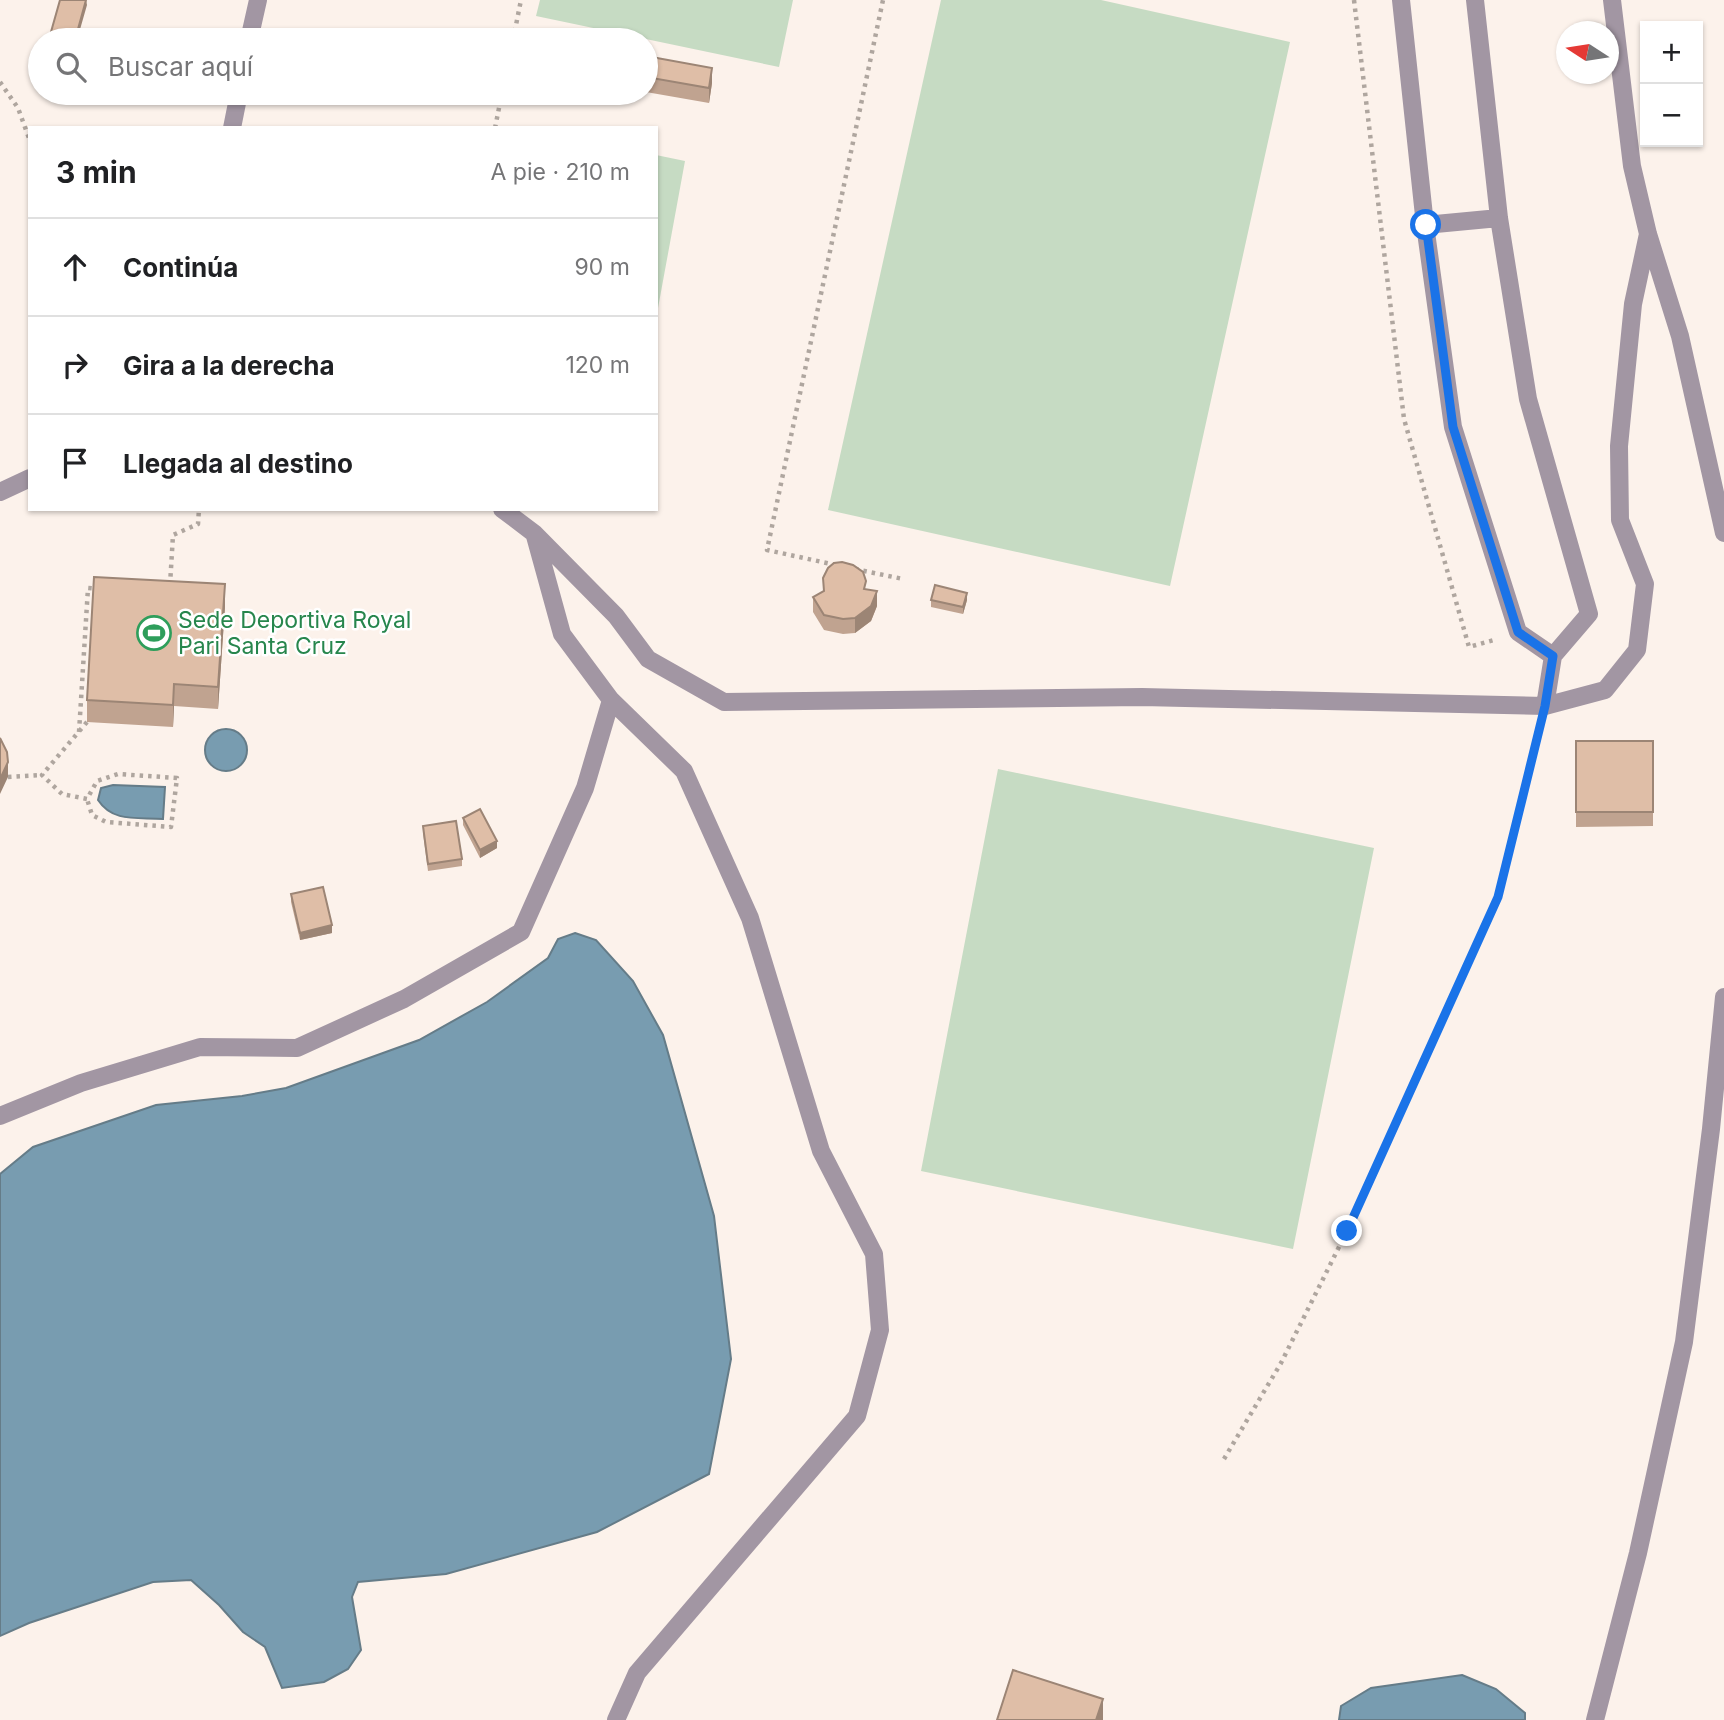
<!DOCTYPE html>
<html lang="es">
<head>
<meta charset="utf-8">
<style>
	:root { --surface:#fff; --page:#f6f6f6; --text:#202124; --muted:#757577; --line:#e0e0e0 }
	body { margin:0; font-family:Inter,sans-serif; background:var(--page); color:var(--text) }
	.controls { position:absolute; right:21px; top:21px; display:grid; overflow:hidden; border-radius:0px; box-shadow:0 2px 5px #0004 }
	.controls button { width:63px; height:63px; display:grid; place-items:center; padding:0; border:0; border-bottom:2px solid var(--line); background:var(--surface); color:var(--text); font:35px sans-serif }
	.compass { position:absolute; left:1556px; top:21px; width:63px; height:63px; border-radius:50%; background:var(--surface); box-shadow:0 2px 5px #0004; rotate:282deg }
	.stop { position:absolute; width:21px; height:21px; margin:-16px; border:5px solid #1a73e8; border-radius:50%; background:#fff }
	.stop.end { background:#1a73e8; border-color:#fff; box-shadow:0 2px 7px #0008 }
	.list { margin:0; padding:0; list-style:none }
	h2 { display:flex; justify-content:space-between; align-items:center; height:91px; margin:0; padding:0 28px; font-size:30px }
	h2 small { font-size:23px; font-weight:400; color:var(--muted) }
	.list li { display:grid; grid-template-columns:46px 1fr auto; gap:21px; align-items:center; box-sizing:border-box; height:98px; padding:0 28px; border-top:2px solid var(--line) }
	.list b { display:block; font-size:26px; white-space:nowrap }
	.list em { font-size:23px; font-style:normal; color:var(--muted) }
	.icon { flex:none; width:38px; height:38px; fill:none; stroke:currentColor; stroke-width:2; stroke-linecap:round; stroke-linejoin:round }
	.map { position:relative; flex:none; width:1724px; height:1720px; overflow:hidden }
	.search { position:absolute; background:var(--surface); box-shadow:0 2px 5px #0004; left:28px; top:28px; width:630px; height:77px; display:flex; align-items:center; gap:18px; box-sizing:border-box; padding:0 24px; border-radius:38px; color:var(--muted); font-size:26px }
	.panel { position:absolute; background:var(--surface); box-shadow:0 2px 5px #0004; left:28px; top:126px; width:630px; height:385px; border-radius:0px }
	.map>svg:first-child { display:block }
</style>
</head>
<body>
<div class="map">
<svg width="1724" height="1720" viewBox="0 0 1724 1720">
	<rect width="100%" height="100%" fill="#fcf2eb"/>
	<!-- green -->
	<path fill="#c6dbc3" d="M540,0H793L779,67L536,16Z
		M941,0H1101L1290,42L1170,586L828,510Z
		M656,155L685,161L656,319Z
		M998,769L1374,848L1293,1249L921,1171Z"/>
	<!-- water -->
	<path fill="#789cb0" stroke="#657c88" stroke-width="2" d="M205 750a21 21 0 1 1 42 0a21 21 0 1 1-42 0Z
		M113,785L165,787L163,819C138,817 113,823 98,800L101,788Z
		M575,933L596,940L633,981L663,1035L714,1216L731,1359L709,1474L597,1532L446,1574L358,1582L352,1597L361,1650L348,1669L324,1682L282,1688L265,1647L243,1632L219,1605L191,1580L153,1582L29,1623L0,1636V1174L33,1147L156,1105L242,1096L286,1088L419,1040L487,1002L548,958L558,939Z
		M1462,1675L1496,1689L1525,1713V1720H1339L1341,1706L1371,1688Z"/>
	<g fill="none" stroke-linecap="round" stroke-linejoin="round">
		<!-- path -->
		<path stroke="#afa69f" stroke-width="4.5" stroke-dasharray="3.5 5" stroke-linecap="butt" d="M1354,0L1404,419L1469,647L1494,640
			M513,40L521,0
			M0,82L18,108L30,141
			M495,128L502,93
			M836,565L767,550L883,0
			M855,569L903,579
			M170,585L173,535L198,524L199,509
			M87,722L42,775L62,794L87,799L97,781L118,774L177,778L171,827L106,822L92,815L87,799
			M79,732L88,588L99,589
			M8,777L42,775
			M1224,1459L1281,1363L1347,1231L1498,897L1539,731"/>
		<!-- minor -->
		<path stroke="#a296a3" stroke-width="18" d="M1401,0L1425,225L1453,427L1518,632L1553,656
			M1475,0L1499,218L1528,399L1589,614L1553,656L1545,706
			M1612,0L1632,166L1648,234L1680,336L1724,533
			M249,40L258,0
			M232,128L239,93
			M1425,225L1499,218
			M0,492L30,478
			M502,509L535,534L616,616L648,659L724,702L1142,697L1545,706L1605,690L1637,650L1645,584L1620,520L1619,446L1633,304L1648,234
			M535,536L562,634L611,700L684,771L750,918L821,1151L874,1254L880,1330L857,1416L637,1673L616,1720
			M0,1116L81,1083L200,1047L297,1048L404,999L521,932L585,788L611,700
			M1595,1720L1638,1553L1684,1342L1711,1129L1724,997"/>
	</g>
	<!-- wall -->
	<path fill="#c0a390" d="M646,56L712,83L709,103L646,92Z
		M823,578L866,589L877,606L871,621L855,633L843,634L824,630L813,612V597L823,592Z
		M931,600H967L963,614L931,607Z
		M225,606L218,709L174,706L173,727L87,722V700Z
		M1576,741H1653V826L1576,827Z
		M463,818L497,848L480,858L463,825Z
		M423,826L462,859V866L428,871L423,833Z
		M291,894L332,933L300,940L291,902Z"/>
	<!-- shaded-wall -->
	<path fill="#9c8575" d="M86,0L87,5L77,40H75Z
		M712,68V83L709,103V88Z
		M225,584V606L218,709V687Z
		M877,591V606L871,621L855,633V618Z
		M967,593V600L963,614V607Z
		M174,684V706L173,727V705Z
		M8,762V777L0,794V779Z
		M497,841V848L480,858V850Z
		M332,925V933L300,940V933Z
		M1103,1699V1720H1096Z"/>
	<!-- building -->
	<path fill="#dfbea7" stroke="#9c8575" stroke-width="2" d="M60,0H86L75,40H55L49,39Z
		M646,56L712,68L709,88L646,77Z
		M842,562L853,565L863,572L866,581L864,589L877,591L871,606L855,618L843,619L824,615L813,597L824,591L823,578L828,568L834,563Z
		M94,577L225,584L218,687L174,684L173,705L87,700Z
		M935,585L967,593L963,607L931,600Z
		M0,738L7,752L8,762L0,779Z
		M1576,741H1653V812H1576Z
		M480,809L497,841L480,850L463,818Z
		M456,821L462,859L428,864L423,826Z
		M323,887L332,925L300,933L291,894Z
		M1013,1670L1103,1699L1096,1720H997Z"/>
	<g fill="none" stroke-linecap="round" stroke-linejoin="round">
		<!-- route -->
		<path stroke="#1a73e8" stroke-width="9" d="M1347,1231L1498,897L1545,706L1553,656L1518,632L1453,427L1426,225"/>
	</g>
	<!-- icons -->
	<defs>
		<g id="stadium-ring" transform="scale(1.75)"><circle r="9.5" fill="#fff" stroke="#2e9e5b" stroke-width="1.5"/><path d="M0-5a6.5 5 0 1 0 0 10a6.5 5 0 1 0 0-10ZM-3.5-1.8h7v3.6h-7Z" fill="#2e9e5b"/></g>
	</defs>
	<g fill-rule="evenodd">
		<use href="#stadium-ring" x="154" y="633"/>
	</g>
	<g text-anchor="middle" dominant-baseline="central" stroke-width="5" stroke-linejoin="round" paint-order="stroke">
		<!-- leisure labels -->
		<g font-size="23" fill="#27864d" stroke="#fff" text-anchor="start">
			<text x="178" y="620">Sede Deportiva Royal<tspan x="178" dy="26">Pari Santa Cruz</tspan></text>
		</g>
	</g>
</svg>
<div class="controls">
<button>+</button>
<button>−</button>
</div>
<svg class="compass" viewBox="-18 -18 36 36"><path d="M0-13l5 13h-10z" fill="#e53935"/><path d="M0 13l5-13h-10z" fill="#757577"/></svg>
<div class="stop" style="left:1426px;top:225px"></div>
<div class="stop end" style="left:1347px;top:1231px"></div>
<div class="search"><svg class="icon" aria-label="search" viewBox="0 0 24 24"><circle cx="10" cy="10" r="6"/><path d="M15 15l6 6"/></svg>Buscar aquí</div>
<section class="panel">
<h2>3 min<small>A pie · 210 m</small></h2>
<ul class="list">
<li><svg class="icon" aria-label="ahead" viewBox="0 0 24 24"><path d="M12 20V5M6 11l6-6 6 6"/></svg><div><b>Continúa</b></div><em>90 m</em></li>
<li><svg class="icon" aria-label="right" viewBox="0 0 24 24"><path d="M7 20v-9h11M14 6l5 5-5 5"/></svg><div><b>Gira a la derecha</b></div><em>120 m</em></li>
<li><svg class="icon" aria-label="arrive" viewBox="0 0 24 24"><path d="M6 21V4h12l-3 4 3 4H6"/></svg><div><b>Llegada al destino</b></div></li>
</ul>
</section>
</div>
</body>
</html>
